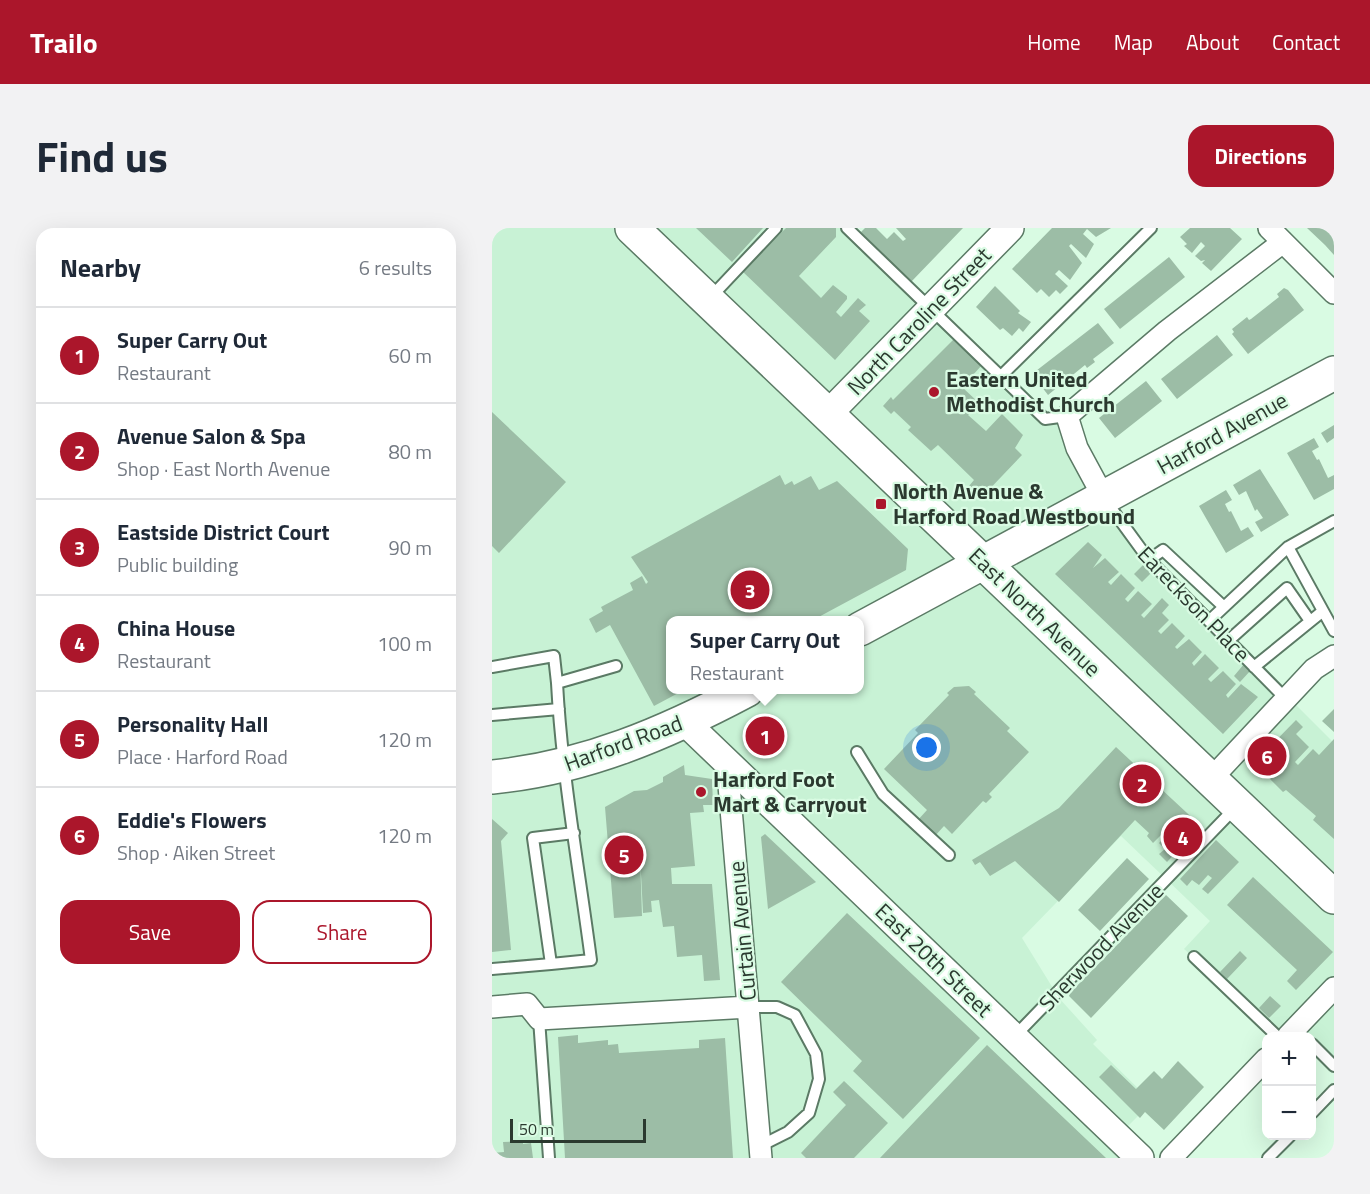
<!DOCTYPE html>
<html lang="en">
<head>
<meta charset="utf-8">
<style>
	:root { --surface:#fff; --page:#f2f2f3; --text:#1f2937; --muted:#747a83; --line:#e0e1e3; --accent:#ab162b }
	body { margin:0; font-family:"Titillium Web",sans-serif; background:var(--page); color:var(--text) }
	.controls { position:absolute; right:18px; bottom:18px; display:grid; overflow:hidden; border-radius:12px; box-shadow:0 6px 24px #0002 }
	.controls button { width:54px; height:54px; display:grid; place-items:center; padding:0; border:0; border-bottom:2px solid var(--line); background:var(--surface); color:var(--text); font:30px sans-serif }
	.scale { position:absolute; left:18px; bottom:15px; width:136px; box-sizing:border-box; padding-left:6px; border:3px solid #2b392f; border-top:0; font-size:16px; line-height:21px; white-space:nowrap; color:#2b392f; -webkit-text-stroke:4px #d9fbe3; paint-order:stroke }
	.you { position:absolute; left:435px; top:520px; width:21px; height:21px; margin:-15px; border:4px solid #fff; border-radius:50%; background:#1a73e8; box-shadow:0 0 0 9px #1a73e833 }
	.badge { display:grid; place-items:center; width:39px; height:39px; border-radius:50%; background:var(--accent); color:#fff; font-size:20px; font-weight:700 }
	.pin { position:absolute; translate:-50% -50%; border:3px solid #fff; box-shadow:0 2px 6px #0006 }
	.popup { position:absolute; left:174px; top:388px; width:198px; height:78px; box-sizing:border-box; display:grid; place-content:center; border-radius:12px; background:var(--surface); filter:drop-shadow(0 2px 4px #0005); font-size:20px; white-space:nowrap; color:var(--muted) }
	.popup b { font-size:22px; color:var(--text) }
	.popup::after { content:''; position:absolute; left:50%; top:100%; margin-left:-12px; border:12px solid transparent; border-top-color:var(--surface) }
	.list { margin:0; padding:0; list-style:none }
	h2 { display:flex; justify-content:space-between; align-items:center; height:78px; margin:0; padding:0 24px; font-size:26px }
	h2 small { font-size:20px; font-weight:400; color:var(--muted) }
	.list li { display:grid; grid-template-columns:39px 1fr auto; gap:18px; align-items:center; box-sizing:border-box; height:96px; padding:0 24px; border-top:2px solid var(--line) }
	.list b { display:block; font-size:22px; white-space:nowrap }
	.list p { margin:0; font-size:20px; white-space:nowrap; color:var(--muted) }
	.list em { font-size:20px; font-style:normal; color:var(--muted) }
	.actions { display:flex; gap:12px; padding:18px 24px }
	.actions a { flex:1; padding:14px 0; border:2px solid var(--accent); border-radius:18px; text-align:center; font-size:21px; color:var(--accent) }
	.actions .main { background:var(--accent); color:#fff }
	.map { position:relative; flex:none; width:842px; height:930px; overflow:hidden; border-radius:18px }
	header { display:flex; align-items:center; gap:36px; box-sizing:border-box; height:84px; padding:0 30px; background:var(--accent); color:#fff }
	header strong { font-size:28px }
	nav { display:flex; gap:33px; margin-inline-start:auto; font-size:21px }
	.intro { display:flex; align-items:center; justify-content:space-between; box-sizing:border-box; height:144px; padding:0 36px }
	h1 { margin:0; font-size:42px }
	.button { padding:15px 27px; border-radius:18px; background:var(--accent); color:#fff; font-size:21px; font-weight:700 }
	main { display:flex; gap:36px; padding:0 36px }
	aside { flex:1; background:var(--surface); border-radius:18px; box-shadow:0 6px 24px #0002 }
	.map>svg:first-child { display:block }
</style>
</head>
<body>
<header>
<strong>Trailo</strong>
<nav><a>Home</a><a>Map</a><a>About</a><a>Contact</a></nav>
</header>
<div class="intro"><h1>Find us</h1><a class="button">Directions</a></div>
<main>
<aside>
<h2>Nearby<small>6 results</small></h2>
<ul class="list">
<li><span class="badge">1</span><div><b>Super Carry Out</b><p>Restaurant</p></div><em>60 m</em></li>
<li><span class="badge">2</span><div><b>Avenue Salon &amp; Spa</b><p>Shop · East North Avenue</p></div><em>80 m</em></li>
<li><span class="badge">3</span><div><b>Eastside District Court</b><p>Public building</p></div><em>90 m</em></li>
<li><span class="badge">4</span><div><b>China House</b><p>Restaurant</p></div><em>100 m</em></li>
<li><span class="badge">5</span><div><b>Personality Hall</b><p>Place · Harford Road</p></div><em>120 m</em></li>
<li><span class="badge">6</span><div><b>Eddie's Flowers</b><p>Shop · Aiken Street</p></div><em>120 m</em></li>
</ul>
<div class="actions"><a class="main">Save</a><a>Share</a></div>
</aside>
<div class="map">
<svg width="842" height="930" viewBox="0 0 842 930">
	<rect width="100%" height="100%" fill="#d9fbe3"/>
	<!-- built -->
	<path fill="#c8f2d5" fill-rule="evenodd" d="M0,0H353L549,187L567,192L639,312L842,515V836L820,813V808H815L802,796L790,808L692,721L718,693L629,608L530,710L567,770L605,812L601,816L660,874L628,906L654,930H0ZM178,392H368V462H178Z"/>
	<!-- building -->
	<path fill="#9cbda6" d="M204,0H271L240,34Z
		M294,0H344V9L307,48L329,70L341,57L355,68V71L344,84L349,89L366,70L374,77L367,83L378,93L343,132L250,43Z
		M373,0H384L395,11L402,4L411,13L414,11L404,0H471L419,54L369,4Z
		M560,0H619L604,9L595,1L591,6L602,16L594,30L579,16L577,18L590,35L578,52L567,42L563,46L576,58L568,66L564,62L557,69L549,61L545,65L520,41Z
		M698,0H738L750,11L719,43L710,35L713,32L709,33L703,28L713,18L709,14L700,25L692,18L695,16L688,9Z
		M815,0H842V27L833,17Z
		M677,29L693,49L628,101L612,81Z
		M503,58L528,83L526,85L539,94L531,104L527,100L520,108L511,100L508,102L484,79Z
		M792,60L796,62L812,82L756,126L740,106L742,104L740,101L755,89L757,92L759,91L787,69L785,66Z
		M606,95L622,115L601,131L603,134L595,140L593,137L556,167L540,146Z
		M725,107L741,127L685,171L669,151Z
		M462,111L490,137L470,159L487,175L476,187L494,203L510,186L531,207L523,220L530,227L489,270L477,258L482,252L446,217L439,223L416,202L419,199L402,183L399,186L391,178L399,169L401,172Z
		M654,153L670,173L623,210L607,190Z
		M0,184L74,254L7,325L0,318Z
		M842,197V210L835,215L829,205Z
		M822,210L827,219L820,223L825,232L827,231L836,250L842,247V261L822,272L795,225Z
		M768,241L797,287L769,304L763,294L771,290L765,281L763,283L754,263L747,267L741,257Z
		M288,247L293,257L300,253L302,257L319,248L327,262L345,253L416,321L414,342L321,392H178V462H192L162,478L118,397L104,405L97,391L111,383L109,379L141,362L138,355L150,348L154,356L156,354L139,329Z
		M734,262L740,272L733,276L737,284L739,283L749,303L756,299L762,308L734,325L707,278Z
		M596,314L610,327L601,340L613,330L627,344L616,354L619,357L629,346L643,360L633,371L636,374L646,363L660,376L649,387L652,390L670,370L677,377L670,385L677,392L666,403L669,406L680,395L693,408L683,419L685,421L697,411L710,424L700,435L702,438L713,426L727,440L716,451L719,454L731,443L744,456L734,467L736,470L749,456L766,469L731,506L563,346Z
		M651,337L659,345L650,354L642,346Z
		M752,436L759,442L748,454L742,448Z
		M477,458L484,464L482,466L518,500L515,503L537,524L497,566L500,569L494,575L491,573L460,606L452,598L442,609L425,593L435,582L392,541L426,505L423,502L457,467L455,465L462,459Z
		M842,481V504L830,493Z
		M282,490L292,510L290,511L292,516L285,520L283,515L264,525L253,506Z
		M804,492L811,499L804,506L817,519L803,534L806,537L821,521L827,527L842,511V611L821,592L824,588L794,562L791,564L762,535Z
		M624,519L709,598L675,634L667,626L673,621L667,615L674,608L671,605L661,615L655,608L657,605L643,592L567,674L523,633L498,648L488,634L483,637L480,632L567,580Z
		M192,537L193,547L220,551L221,577H211L212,584L198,585L203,638L179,640L180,656H220L228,752L212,753L210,727L185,729L182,698L171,699L167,672L159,673L160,684L151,685L148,627L150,688L122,690L113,579L142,563L155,562L171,554V549Z
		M0,591L16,605L9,613L19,722L0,724Z
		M273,606L324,654L276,681L269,609Z
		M724,612L747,634L716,666L710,661L720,650L716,647L707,657L700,652L695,658L688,651Z
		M635,630L657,651L608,703L586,682Z
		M761,649L841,724L804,762L795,753L805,742L735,677Z
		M674,667L696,688L599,790L577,768L578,765Z
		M355,685L488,810L411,891L361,843L370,833L289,754Z
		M748,723L755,730L735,751L728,744Z
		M778,768L789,778L777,790L767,780Z
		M86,807V815L116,812V817L126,816L127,825L207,820V812L233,810L241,930H73L66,809Z
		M495,817L555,874L614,930H388Z
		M686,833L712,859L672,902L653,884L648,890L607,849L619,837L644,861L662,843L670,851Z
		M352,853L396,895L362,930H314L309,925L354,877L341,864Z
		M31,913V916L39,915L41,930H0V925L12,924L11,914Z"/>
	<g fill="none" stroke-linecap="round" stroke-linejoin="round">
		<!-- service casing -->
		<g stroke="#5b7a65" stroke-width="14">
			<path id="service" d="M355,0L553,191L575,188
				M218,70L284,0
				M508,149L659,0
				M614,273L657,332L793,470
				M796,319L842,403
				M657,332L671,322L732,379
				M717,393L796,319L842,293
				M736,413L795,360L818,393
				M0,439L62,428L65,455
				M762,439L831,383
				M0,487L67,481
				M365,524L391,566L457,627
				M82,605L41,610L59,736L99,732C87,640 70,548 65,455L124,438
				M702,729L785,808
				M0,741L59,736
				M257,779H285L303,787L324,826L327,851L317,885L296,904L268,918
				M47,791L57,930
				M522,809L744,579
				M820,816L842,838
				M820,885L842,862
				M776,930L798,908"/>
		</g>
		<!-- minor casing -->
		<g stroke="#5b7a65" stroke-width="24">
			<path id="minor" d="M777,0L842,65
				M612,270L585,220L575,188L675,103L791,14
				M235,534L269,930
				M719,551L822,441L842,428
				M0,779L35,776L47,791L257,779
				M796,808L842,760
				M679,930L774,831"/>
		</g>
		<!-- tertiary casing -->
		<g stroke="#5b7a65" stroke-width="30">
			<path id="tertiary" d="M336,186L518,0
				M193,494L648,930"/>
		</g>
		<!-- primary casing -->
		<g stroke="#5b7a65" stroke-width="36">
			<path id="primary" d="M140,0L842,669
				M368,401L842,145
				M0,549C93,540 174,505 255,462"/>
		</g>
		<!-- service -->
		<use href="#service" stroke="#fff" stroke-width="10"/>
		<!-- minor -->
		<use href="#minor" stroke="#fff" stroke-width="21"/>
		<!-- tertiary -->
		<use href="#tertiary" stroke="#fff" stroke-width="27"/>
		<!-- primary -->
		<use href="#primary" stroke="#fff" stroke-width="33"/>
	</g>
	<!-- markers -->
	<g fill="#ab162b" stroke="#d9fbe3" stroke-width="2">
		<circle cx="442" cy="164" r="6"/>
		<rect x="383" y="270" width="12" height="12" rx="3"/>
		<circle cx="209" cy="564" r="6"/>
	</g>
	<g text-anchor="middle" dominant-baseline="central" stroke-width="4.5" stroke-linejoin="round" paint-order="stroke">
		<!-- street labels -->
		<g font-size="22" fill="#2b392f" stroke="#d9fbe3">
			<text transform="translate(427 93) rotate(-46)">North Caroline Street</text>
			<text transform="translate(730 205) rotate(-29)">Harford Avenue</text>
			<text transform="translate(702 376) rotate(46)">Eareckson Place</text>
			<text transform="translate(543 384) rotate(44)">East North Avenue</text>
			<text transform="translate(131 515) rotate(-20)">Harford Road</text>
			<text transform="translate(250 703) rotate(-95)">Curtain Avenue</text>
			<text transform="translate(609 719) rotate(-46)">Sherwood Avenue</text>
			<text transform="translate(442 732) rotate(44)">East 20th Street</text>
		</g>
		<!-- poi labels -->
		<g font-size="22" font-weight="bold" fill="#2b392f" stroke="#d9fbe3" text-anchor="start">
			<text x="454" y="151">Eastern United<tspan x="454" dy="25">Methodist Church</tspan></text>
			<text x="401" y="263">North Avenue &amp;<tspan x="401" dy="25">Harford Road Westbound</tspan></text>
			<text x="221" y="551">Harford Foot<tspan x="221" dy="25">Mart &amp; Carryout</tspan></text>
		</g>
	</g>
</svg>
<div class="controls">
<button>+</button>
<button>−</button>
</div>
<div class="scale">50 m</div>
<div class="you"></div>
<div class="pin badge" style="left:273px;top:508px">1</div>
<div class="popup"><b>Super Carry Out</b>Restaurant</div>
<div class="pin badge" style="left:650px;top:556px">2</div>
<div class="pin badge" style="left:258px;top:362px">3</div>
<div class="pin badge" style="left:691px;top:609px">4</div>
<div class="pin badge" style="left:132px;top:627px">5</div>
<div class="pin badge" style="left:775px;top:528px">6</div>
</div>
</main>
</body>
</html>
